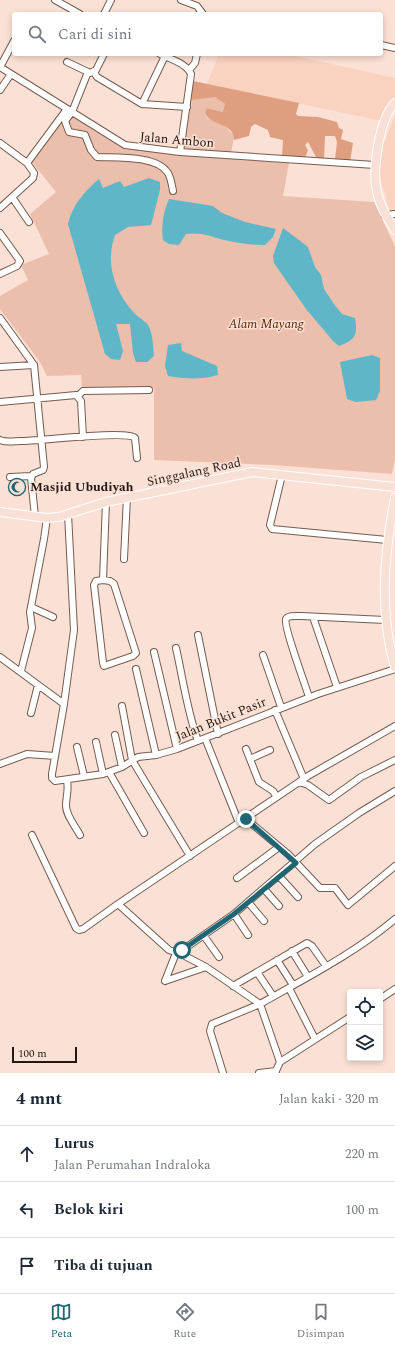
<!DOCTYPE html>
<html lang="id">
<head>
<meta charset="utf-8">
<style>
	:root { --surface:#fff; --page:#f2f2f3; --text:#1f2937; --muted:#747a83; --line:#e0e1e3; --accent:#1e6674 }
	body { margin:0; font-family:Spectral,serif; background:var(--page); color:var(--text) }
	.controls { position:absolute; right:12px; bottom:12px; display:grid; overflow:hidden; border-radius:4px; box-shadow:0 2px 6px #0003 }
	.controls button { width:36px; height:36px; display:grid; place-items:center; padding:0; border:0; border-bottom:1px solid var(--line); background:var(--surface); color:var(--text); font:20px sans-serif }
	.scale { position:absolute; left:12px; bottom:10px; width:65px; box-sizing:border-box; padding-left:4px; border:2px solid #231813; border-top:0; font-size:11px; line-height:14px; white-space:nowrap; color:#231813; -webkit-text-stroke:3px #fbe1d5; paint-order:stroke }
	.stop { position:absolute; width:12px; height:12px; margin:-9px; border:3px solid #1e6674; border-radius:50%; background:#fff }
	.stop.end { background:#1e6674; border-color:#fff; box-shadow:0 1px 4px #0008 }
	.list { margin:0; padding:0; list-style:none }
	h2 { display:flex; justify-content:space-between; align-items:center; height:52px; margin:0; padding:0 16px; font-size:17px }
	h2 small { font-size:13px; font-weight:400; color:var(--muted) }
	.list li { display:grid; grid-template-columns:26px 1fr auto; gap:12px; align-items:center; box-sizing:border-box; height:56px; padding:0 16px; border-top:1px solid var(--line) }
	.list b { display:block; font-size:15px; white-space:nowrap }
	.list p { margin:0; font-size:13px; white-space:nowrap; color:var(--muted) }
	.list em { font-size:13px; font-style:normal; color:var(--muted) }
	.icon { flex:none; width:22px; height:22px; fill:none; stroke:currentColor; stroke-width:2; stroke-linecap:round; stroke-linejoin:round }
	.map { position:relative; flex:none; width:395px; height:1073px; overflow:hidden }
	.search { position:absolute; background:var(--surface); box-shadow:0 2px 6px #0003; left:12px; right:12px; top:12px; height:44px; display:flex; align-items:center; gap:10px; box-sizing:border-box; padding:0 14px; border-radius:4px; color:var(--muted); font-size:15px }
	.sheet { height:220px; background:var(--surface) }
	nav { display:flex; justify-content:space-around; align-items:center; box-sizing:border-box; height:56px; border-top:1px solid var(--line); background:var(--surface); font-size:11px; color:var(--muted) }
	nav a { display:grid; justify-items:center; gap:2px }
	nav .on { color:var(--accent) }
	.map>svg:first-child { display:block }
</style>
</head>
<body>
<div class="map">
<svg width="395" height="1073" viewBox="0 0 395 1073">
	<rect width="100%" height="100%" fill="#fbe1d5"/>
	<!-- built -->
	<path fill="#fad2c0" d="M219,54H287L395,78V102L382,121L207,84Z
		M395,115V211H390L380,178V167L383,146Z"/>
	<!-- green -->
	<path fill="#ebbfab" d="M208,97H215L225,104L224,112L207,108L205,113L207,118L223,124L234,136L231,154L182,150L191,100Z
		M68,114L121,147L167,154L289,163L283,196L374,202L395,246V459L392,474L273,465L154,460V388H82L81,375L47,376L40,362L0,309V296L28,280L21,265L49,254L30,214L56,192L31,161Z"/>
	<!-- forest -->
	<path fill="#df9e80" d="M193,81L299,103L296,114L298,116L318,117L337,122L339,128L343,130L341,139L353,143L350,162L335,159L337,142L335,136H325L324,160L317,159L308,142L305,145L308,150L305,158L282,156L283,140L270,137L268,130L255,124L251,127L249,136L234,140C234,122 210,126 205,113L207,108L223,112L225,104L215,97L191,100Z"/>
	<!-- water -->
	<path fill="#5eb6c8" d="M149,178L160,182V190L151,225L128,227L115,235C105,263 114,291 134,313C138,317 145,321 148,325C153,333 153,347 154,356L147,362H136L133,353L130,324H116L123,351L120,360L111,359L105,354L68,224C72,205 85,191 99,179L103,188L120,181L124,187Z
		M169,199L213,206L222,213L245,222L276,229L273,237L265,245C252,245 237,243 224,240C210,236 201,232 186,234L179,245L169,244L163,240C161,226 163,213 169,199Z
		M283,228L308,247L315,267L321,275L324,289L334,304L342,314L355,318C358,335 355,340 339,346L333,341L306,309L274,263L273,256Z
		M181,343L182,351L217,366L218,375C202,380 185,379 168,376L165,366L168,345Z
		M372,355L380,358V391L376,400L356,402L347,399L340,362Z"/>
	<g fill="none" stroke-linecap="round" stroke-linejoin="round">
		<!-- minor casing -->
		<g stroke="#765b4e" stroke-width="8">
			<path id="minor" d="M55,0L80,14
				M181,0L197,6L203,14
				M104,14L111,0
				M381,45L395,48
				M160,54C170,59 186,63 191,74L180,152
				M67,62L88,72
				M0,67L125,145L180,152L375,165
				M0,67L14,41
				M189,70L195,63L197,54
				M88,72L72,112L65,121L69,132L85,135L91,150L97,157C116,158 157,155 168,173C171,178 172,186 173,191
				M94,72L97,77L142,104L187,107
				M90,73L96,70L104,54
				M0,90L11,74
				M142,104L165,56
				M0,143L27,163
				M12,197L29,222
				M0,208L33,178L34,173L27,163L67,109
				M385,215L395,214
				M0,233L20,261L17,266L0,274
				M0,318L34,365L44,467L43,470L33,474L31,478L35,516
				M0,367L34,365
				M78,396L83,391L149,390
				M0,402L76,395L81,401L83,437
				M0,440C6,443 15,441 21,441C39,441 127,430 135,438L137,458
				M282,475L270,525L272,529L387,540
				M10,477L32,476
				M124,559L127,497
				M103,580L110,581L114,584L136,653L133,656L104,666L103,663L94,585L96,581Z
				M103,580L106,502
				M31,607L53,617
				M313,617L337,687
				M198,635L218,734
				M176,648C183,679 187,711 198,741
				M154,652L177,749
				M263,655L281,707
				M0,657L64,704L52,774V778L55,781L103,774L122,767L138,757L156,755L177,749L318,694L395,669
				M136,669L156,755
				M21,671L32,628L30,612L44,539L47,518
				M309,697C306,687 283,625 286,619C288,615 297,616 301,616L385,620
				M64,704L74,630L68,514
				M122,706L132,760L190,856
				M275,710L304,779
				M31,713L38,685
				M115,735L122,767
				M205,738L239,823
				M96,742L103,774
				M77,747L84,776
				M246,749L259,782L273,791L277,797
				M250,759L270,750
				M0,764L27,754L55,756
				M109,772L144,833
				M67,780C69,792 66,795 66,806C66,815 75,826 80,835
				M299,782L308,785L329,800L361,777L395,760
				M246,819L288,854L320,888H335L348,905L395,866
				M32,835L76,928L79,930L83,929L118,904
				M279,876L298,897
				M237,878L279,847
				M264,889L279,906
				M248,902L264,921
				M234,914L248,935
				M204,936L219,957
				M292,951L308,977
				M183,955L169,950L118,904L308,776L395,726
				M277,960L293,985
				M257,972L273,996
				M165,981L206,967
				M165,981L176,953
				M233,986L307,943L312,946L326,966
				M289,988L315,1039
				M380,999L395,989
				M280,1062L260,1004C306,978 355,953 395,919
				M223,1073L210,1031L212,1024L260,1004L206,967L183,955L181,951L234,914L315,844L359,813L395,791
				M259,1073L276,1071
				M275,1073L280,1062L350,1017"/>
		</g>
		<!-- major casing -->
		<g stroke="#fff" stroke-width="10">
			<path id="major" d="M395,103C379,119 372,170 377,192C380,206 387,218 395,230
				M395,498C384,554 379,612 395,667
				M0,512L47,518L59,517L106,502L252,472L395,487"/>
		</g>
		<!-- minor -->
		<use href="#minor" stroke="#fff" stroke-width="6"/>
		<!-- major -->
		<use href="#major" stroke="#f8e0d6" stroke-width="8"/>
	</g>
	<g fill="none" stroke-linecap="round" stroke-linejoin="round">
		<!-- route -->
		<path stroke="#1e6674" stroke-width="5" d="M182,950L234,914L296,863L246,819"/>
	</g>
	<!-- icons -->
	<defs>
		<g id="mosque-ring" transform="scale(0.9)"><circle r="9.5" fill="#fbe1d5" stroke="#1e6674" stroke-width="1.5"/><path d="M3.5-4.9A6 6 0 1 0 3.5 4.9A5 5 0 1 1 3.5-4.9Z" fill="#1e6674"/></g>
	</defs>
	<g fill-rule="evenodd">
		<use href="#mosque-ring" x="17" y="487"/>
	</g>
	<g text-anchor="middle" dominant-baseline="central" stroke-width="3" stroke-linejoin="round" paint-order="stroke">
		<!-- street labels -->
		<g font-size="13" fill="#231813" stroke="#fbe1d5">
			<text transform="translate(177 140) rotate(5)">Jalan Ambon</text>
			<text transform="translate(194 472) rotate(-12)">Singgalang Road</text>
			<text transform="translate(221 719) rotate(-22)">Jalan Bukit Pasir</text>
		</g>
		<!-- park labels -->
		<g font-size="13" font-style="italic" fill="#5c2200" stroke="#fbe1d5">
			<text x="266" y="324">Alam Mayang</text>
		</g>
		<!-- poi labels -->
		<g font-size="13" font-weight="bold" fill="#231813" stroke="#fbe1d5" text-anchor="start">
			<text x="30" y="487">Masjid Ubudiyah</text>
		</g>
	</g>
</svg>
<div class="controls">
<button><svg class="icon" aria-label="locate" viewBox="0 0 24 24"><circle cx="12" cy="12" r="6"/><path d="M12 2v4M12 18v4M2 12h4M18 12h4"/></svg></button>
<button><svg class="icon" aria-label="layers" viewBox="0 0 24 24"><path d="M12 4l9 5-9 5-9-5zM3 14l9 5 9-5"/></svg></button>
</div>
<div class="scale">100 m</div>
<div class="stop" style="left:182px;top:950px"></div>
<div class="stop end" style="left:246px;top:819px"></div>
<div class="search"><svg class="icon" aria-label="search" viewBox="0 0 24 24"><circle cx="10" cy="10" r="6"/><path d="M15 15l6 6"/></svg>Cari di sini</div>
</div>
<section class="sheet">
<h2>4 mnt<small>Jalan kaki · 320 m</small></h2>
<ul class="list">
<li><svg class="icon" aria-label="ahead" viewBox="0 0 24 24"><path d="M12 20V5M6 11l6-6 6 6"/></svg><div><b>Lurus</b><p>Jalan Perumahan Indraloka</p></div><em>220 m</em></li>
<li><svg class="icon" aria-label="left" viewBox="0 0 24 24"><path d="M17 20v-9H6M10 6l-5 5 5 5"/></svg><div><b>Belok kiri</b></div><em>100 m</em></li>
<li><svg class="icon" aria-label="arrive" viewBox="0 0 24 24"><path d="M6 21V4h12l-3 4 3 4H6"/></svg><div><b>Tiba di tujuan</b></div></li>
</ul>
</section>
<nav>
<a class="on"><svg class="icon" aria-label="map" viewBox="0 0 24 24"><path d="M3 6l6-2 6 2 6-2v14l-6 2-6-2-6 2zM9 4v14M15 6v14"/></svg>Peta</a>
<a><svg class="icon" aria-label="directions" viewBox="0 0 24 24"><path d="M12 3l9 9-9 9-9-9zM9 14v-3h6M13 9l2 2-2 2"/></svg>Rute</a>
<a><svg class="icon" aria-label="saved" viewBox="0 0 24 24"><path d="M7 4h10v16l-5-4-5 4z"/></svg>Disimpan</a>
</nav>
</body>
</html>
